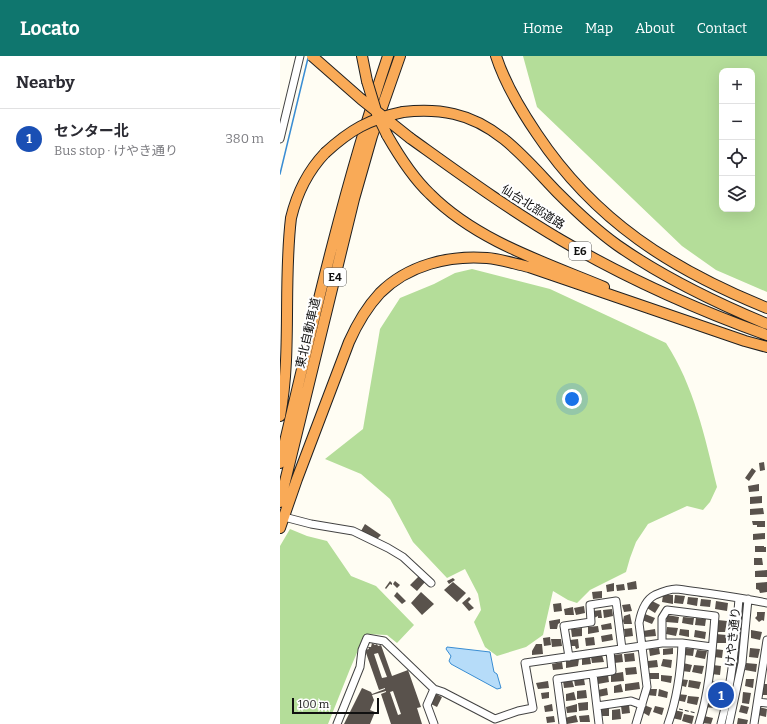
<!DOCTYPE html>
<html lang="en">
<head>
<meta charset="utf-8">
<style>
	:root { --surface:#fff; --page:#f7f7f7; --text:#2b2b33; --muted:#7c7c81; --line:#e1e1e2; --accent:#0f766e }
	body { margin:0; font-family:Bitter,"Noto Sans JP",serif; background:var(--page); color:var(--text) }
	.controls { position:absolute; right:12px; top:12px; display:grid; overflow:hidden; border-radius:8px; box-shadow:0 4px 16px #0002 }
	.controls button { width:36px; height:36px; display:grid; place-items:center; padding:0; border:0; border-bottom:1px solid var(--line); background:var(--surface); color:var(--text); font:20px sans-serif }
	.scale { position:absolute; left:12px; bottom:10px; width:87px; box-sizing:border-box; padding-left:4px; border:2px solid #101010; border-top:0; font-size:11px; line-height:14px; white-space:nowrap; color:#101010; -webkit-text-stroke:3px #fff; paint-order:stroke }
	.you { position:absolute; left:292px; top:343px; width:14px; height:14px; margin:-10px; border:3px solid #fff; border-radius:50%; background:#1a73e8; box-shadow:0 0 0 6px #1a73e833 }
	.badge { display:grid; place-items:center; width:26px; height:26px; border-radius:50%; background:var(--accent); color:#fff; font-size:13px; font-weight:700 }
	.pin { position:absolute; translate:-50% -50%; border:2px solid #fff; box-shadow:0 1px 4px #0006 }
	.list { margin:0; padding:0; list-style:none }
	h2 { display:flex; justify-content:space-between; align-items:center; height:52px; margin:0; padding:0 16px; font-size:17px }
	h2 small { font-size:13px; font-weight:400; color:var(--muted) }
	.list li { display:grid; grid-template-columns:26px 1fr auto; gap:12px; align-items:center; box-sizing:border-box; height:60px; padding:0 16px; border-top:1px solid var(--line) }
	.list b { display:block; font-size:15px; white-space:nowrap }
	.list p { margin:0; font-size:13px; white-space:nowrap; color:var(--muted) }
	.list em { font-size:13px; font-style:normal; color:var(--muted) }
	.icon { flex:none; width:22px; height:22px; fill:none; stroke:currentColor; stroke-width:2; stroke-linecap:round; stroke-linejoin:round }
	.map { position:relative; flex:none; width:487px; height:668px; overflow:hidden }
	header { display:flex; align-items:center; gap:24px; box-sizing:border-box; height:56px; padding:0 20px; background:var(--accent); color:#fff }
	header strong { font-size:19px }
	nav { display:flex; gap:22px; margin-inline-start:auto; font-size:14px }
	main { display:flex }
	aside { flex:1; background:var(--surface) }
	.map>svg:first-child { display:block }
</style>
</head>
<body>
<header>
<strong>Locato</strong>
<nav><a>Home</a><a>Map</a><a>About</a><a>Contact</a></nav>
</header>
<main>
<aside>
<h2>Nearby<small></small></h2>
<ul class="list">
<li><span class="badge" style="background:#1a4fb4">1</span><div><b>センター北</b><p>Bus stop · けやき通り</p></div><em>380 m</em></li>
</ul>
</aside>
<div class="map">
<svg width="487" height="668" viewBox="0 0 487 668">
	<rect width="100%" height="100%" fill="#fffdf3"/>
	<!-- forest -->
	<path fill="#b4dd99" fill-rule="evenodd" d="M243,0H487V236L436,214L402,190L257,51ZM442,15H472V153H442Z
		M192,213L270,233L386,287C414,330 425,381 437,431L430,446L423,454L407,450L368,468L356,486L350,502L346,516L310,534L297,547L288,544L273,535L263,579L246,591L217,600L205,591L194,566L201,554L198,538L185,513L167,522L133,486L110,443L81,418L45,403L83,373L100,273L120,242L154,228L175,217Z
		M10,473L27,480L47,485L71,520L96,530L134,569L117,587L107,579L85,578L70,613L48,668H0V490Z"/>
	<!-- water -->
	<path fill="#b6dcf9" stroke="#398dd3" d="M167,591L210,596L214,616L217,618L221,632L217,633L171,608L169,605L171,600L166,593Z"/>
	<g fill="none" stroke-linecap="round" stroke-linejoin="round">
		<!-- stream -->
		<path stroke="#398dd3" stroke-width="1.5" d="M0,118L28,2"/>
	</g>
	<!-- building -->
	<path fill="#59524c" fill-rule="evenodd" d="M484,406L485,414L480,415L479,407Z
		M472,412L476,415L469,425L465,422Z
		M479,428V435L469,436L468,430Z
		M482,440V447L470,448V441Z
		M483,452L484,458L470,459V453Z
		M472,465H485V471H477V469H473Z
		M85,468L101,479L95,485L81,475Z
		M485,477V483L473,484V478Z
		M475,490H484V491H486V496H475Z
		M474,502H482L483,509H474Z
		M487,514V521H475V515Z
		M139,520L145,526L137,535L130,529Z
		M173,522L175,524L169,528L167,525Z
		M110,525L112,527V529L110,528L106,533L105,532Z
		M115,525L120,529L117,532L113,528Z
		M356,525L357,533L348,534L347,527Z
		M173,526L186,537L177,546L164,534Z
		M487,526V536L480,537L479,534L476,533V527Z
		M334,527V535L327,536L326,529Z
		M344,528L345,534L337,535L336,529Z
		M322,535V542L313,543L312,536Z
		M117,536L126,545L122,548L114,540Z
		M141,536L154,548L142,559L131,547Z
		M383,539H393V548L382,546Z
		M395,539L405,540L403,548L394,547Z
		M189,541L191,543L188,546L194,552L189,555L182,547Z
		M408,541L418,542L417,550L407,548Z
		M421,543L431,544L430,551L420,550Z
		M372,545L380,549L375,557L367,552Z
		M436,545L448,547L447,555L435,553Z
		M281,547L282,555L274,556L273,548Z
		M350,548L352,555L344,556L342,549Z
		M304,550L305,557L296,559L294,552Z
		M293,551L294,559H285L284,553Z
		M332,553L333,560L324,562L323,554Z
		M321,554L322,562H318V560L314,562L313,555Z
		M477,556H485L484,565L482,564L479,566L475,562L477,560Z
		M350,558L352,568H344L343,565L344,560Z
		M365,558L375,562L372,568L362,564Z
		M387,559L399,561L398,567L386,566Z
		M403,561L414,562L413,569L402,567Z
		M416,562L426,563L425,570L415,569Z
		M280,563V567L278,568L277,573H270L269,565Z
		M438,564L447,565L445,576H437Z
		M331,567L332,573L322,574L321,569Z
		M318,570L319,576L308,578V571Z
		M387,571L398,572L396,580L386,578Z
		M302,572V580L292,581L291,573Z
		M352,572L353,580L345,581L344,573Z
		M375,573L376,580L364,581L363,575Z
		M400,573L409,574V581L399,579Z
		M415,574L426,576L425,583L414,581Z
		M471,574L482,576L480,584L471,582Z
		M332,578L333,584L322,586L321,580Z
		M436,578L446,579V587H435Z
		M270,581L271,589L264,590L263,582Z
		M314,581L315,589L306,590L305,582Z
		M271,583H281L282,590L272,591Z
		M298,583L299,592L296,593L295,590H291L290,584Z
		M92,587L95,589L97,588L98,590L101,589L112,620L128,614L141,651L137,652L142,668H111L101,638L106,636V635L92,639L94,644L90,654L95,656L90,668H64L82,632L91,636L92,638L105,633V632L99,634L85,594L89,593L88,591H91ZM98,597L107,621L102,622L94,598ZM113,635L121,658L118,659L110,636Z
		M256,588H262L263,598L252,599V595Z
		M379,592L380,598L370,600L369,593Z
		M393,592V598L383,599V593Z
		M405,592L414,593L413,600L404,599Z
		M470,592L480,593L478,602L469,601Z
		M434,593L443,594L442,602L434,601Z
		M417,594L427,595L425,603L415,601Z
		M354,597L355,605L345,606L344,598Z
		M342,598L343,606L334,607L333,599Z
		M322,599L324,606L312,607L311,601Z
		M310,601L311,608L302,609V602Z
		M299,603L298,610L286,612V605Z
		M383,603L392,604L391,612L381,610Z
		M377,604L378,611L368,612V605Z
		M282,606L283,613L273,614L272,608Z
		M403,607L412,609L410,616L402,615Z
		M466,607L477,608L476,616L465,614Z
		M414,609L424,610L422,618L412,616Z
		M433,609L441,610L440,619L431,618Z
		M356,611L357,618L346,619L345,612Z
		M343,616L344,625L331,626V618Z
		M369,617H379V623H369Z
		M328,619L329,626L318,628L317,621Z
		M381,619L392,620L391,627L381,625Z
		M304,623L305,629L295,630L294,624Z
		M400,623L408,624L406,631L399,629Z
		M466,623H474L473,632L465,630Z
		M292,624L294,631L284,632L283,625Z
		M409,624L421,626L419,633L408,631Z
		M268,625L269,632L258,633L256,627Z
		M430,625L438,626L437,634L429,633Z
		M359,626L360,633L345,635V628Z
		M341,628L343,636L334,637V630Z
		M484,628H487V639H482Z
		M327,632L328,639L318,641V634Z
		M369,633H377L376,640L367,639Z
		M379,633L388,636L387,642L378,640Z
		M306,634L307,642L297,643V635Z
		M269,636V642L262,643L261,637Z
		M294,636L296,644L286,645V638Z
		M463,636L471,637L469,648L462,647Z
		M156,638L162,641L157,651L151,648Z
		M397,638L407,639L405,646L396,644Z
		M408,640L419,641L417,649L407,647Z
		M427,644L435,646L434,652L425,651Z
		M308,646V654L299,655L298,647Z
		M272,648L273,655L265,656L264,650Z
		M297,648V656L287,657L286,651Z
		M349,649L350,657L342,658L341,650Z
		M364,649L372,652L369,660L362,656Z
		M461,649L469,651L467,658L459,656Z
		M375,650L384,652L382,659L373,656Z
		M479,651L487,653L486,661L478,659Z
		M321,652H329V660H322Z
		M340,653L341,663L332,664V654Z
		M394,654L403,656L401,664L392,662Z
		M404,658L414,660L412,668L402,665Z
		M296,659L298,666L287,668L285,662Z
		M309,659L310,666H300L299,660Z
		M274,660L275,666L267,667L266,661Z
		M424,660L433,662L431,668L422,667Z
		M458,662L468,664L467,668H457Z"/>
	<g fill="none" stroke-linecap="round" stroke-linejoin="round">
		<!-- minor casing -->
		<g stroke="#434343" stroke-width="9">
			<path id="minor" d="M0,83L20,0
				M8,462L31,468L73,475L108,492L123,501L151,527
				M382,587V562L387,554L435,560C432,596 430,633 419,668
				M402,587L432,591
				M289,601L284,570L311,566L310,549L336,545L342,593
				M313,618L319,668
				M478,646L487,647
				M317,650L351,645L362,649
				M57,668L80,611L82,594L87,582L104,585L154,633L163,636L215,663L238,655L253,652L245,607L382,587H402C401,614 397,643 388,668
				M154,668L147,649L154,633
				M283,668L277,623L332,615L330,595
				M356,668L367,631L359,567C361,556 365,544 375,539C382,536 389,533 396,533C406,534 417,536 426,537C447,540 467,543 487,547
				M441,668C452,627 456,584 459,542
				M449,668L462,607L468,543
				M474,668L487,584"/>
		</g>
		<!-- highway casing -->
		<g stroke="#212121" stroke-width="12">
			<path id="highway" d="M82,0L87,25
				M216,0C225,28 240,53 257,78C315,165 391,213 487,252
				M123,56C140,54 157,54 174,58C219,68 248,106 278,137C297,156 316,174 337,189C384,222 434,246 487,268
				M107,79C119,100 132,121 150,138C197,185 264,206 324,231
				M130,82C179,117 228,153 281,184C346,222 415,253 487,279
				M0,360C12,295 3,228 11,162C17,137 28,115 45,97
				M0,407C32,270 63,133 108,0
				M0,446L74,143L92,80L120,0
				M0,472L17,423L69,286C77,268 87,251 100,237C128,209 169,199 207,202C221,203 235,208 249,211L465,285L487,291"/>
		</g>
		<!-- path -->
		<path stroke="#323232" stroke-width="1" stroke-dasharray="4 2" stroke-linecap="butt" d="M399,653L416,657"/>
		<!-- minor -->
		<use href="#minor" stroke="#fff" stroke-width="7"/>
		<!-- highway -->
		<use href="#highway" stroke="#f9aa57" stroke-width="10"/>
		<!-- highway-bridge casing -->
		<g stroke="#212121" stroke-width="12" stroke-linecap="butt">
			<path id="highway-bridge" d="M32,0L81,43L130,82
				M87,25L97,58L107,79
				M45,97C70,74 89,63 123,56"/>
		</g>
		<!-- highway-bridge -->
		<use href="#highway-bridge" stroke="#f9aa57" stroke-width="10"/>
	</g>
	<g text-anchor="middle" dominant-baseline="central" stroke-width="4" stroke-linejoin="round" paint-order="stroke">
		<!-- shield labels -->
		<g fill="#fff" stroke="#585858" stroke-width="1">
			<rect x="289" y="186" width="22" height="18" rx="3"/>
			<rect x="44" y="212" width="22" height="18" rx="3"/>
		</g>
		<g font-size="11" font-weight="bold" fill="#101010">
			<text x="300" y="195">E6</text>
			<text x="55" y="221">E4</text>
		</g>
		<!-- street labels -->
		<g font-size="12" fill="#101010" stroke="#fff">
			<text transform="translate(253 151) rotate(32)">仙台北部道路</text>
			<text transform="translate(28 277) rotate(-77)">東北自動車道</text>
			<text transform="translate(453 581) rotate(-84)">けやき通り</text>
		</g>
	</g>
</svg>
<div class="controls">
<button>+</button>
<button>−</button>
<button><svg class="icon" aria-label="locate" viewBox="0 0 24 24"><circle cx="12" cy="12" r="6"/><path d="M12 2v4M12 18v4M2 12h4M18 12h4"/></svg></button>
<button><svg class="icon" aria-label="layers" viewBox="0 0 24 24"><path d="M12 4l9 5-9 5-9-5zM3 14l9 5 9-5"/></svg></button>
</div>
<div class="scale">100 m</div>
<div class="you"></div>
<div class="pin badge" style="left:441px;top:639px;background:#1a4fb4">1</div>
</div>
</main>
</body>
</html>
